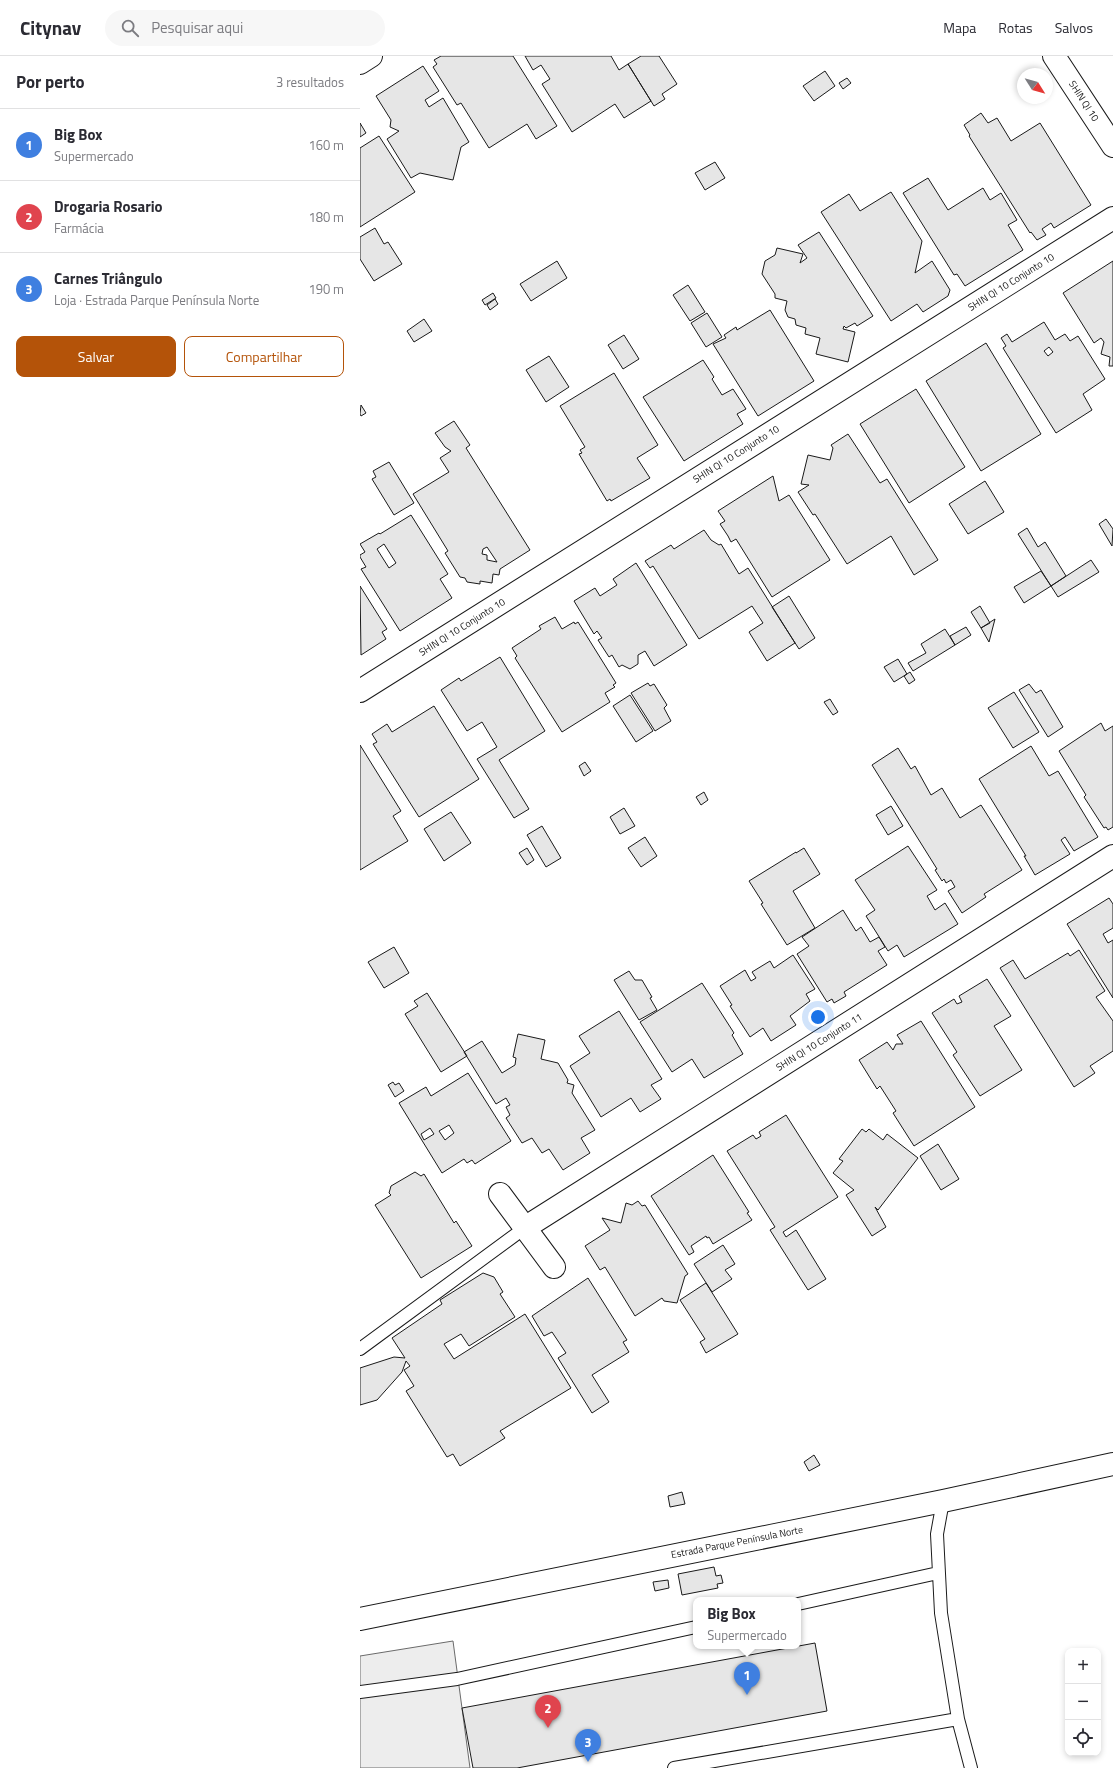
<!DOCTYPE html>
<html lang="pt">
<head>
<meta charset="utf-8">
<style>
	:root { --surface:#fff; --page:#f7f7f7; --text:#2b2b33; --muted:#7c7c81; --line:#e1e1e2; --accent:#b45309 }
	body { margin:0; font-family:"Titillium Web",sans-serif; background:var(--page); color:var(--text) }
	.controls { position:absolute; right:12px; bottom:12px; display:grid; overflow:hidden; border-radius:8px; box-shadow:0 2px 6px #0003 }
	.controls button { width:36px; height:36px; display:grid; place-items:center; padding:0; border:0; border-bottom:1px solid var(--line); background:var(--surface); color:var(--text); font:20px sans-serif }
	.compass { position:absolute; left:657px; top:12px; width:36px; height:36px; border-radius:50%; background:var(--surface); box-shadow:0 2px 6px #0003; rotate:127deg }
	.you { position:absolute; left:458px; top:961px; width:14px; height:14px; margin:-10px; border:3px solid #fff; border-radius:50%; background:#1a73e8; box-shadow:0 0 0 6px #1a73e833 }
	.badge { display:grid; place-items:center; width:26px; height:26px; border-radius:50%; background:var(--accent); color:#fff; font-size:13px; font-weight:700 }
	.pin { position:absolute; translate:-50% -33px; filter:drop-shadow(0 1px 2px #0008) }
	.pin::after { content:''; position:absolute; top:21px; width:14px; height:12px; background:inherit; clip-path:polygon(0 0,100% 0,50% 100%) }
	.popup { position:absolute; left:333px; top:1541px; width:108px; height:52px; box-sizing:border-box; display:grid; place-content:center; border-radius:8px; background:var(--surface); filter:drop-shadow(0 1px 3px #0005); font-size:13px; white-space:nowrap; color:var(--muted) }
	.popup b { font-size:15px; color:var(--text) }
	.popup::after { content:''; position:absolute; left:50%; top:100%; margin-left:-8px; border:8px solid transparent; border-top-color:var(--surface) }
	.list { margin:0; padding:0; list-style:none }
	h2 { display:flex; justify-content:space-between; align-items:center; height:52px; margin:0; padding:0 16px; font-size:17px }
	h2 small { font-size:13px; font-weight:400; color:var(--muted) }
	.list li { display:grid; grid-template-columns:26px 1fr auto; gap:12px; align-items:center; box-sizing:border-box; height:72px; padding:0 16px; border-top:1px solid var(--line) }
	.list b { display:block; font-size:15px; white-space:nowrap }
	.list p { margin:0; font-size:13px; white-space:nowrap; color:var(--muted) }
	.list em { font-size:13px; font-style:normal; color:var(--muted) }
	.actions { display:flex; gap:8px; padding:12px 16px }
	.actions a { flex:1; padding:9px 0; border:1px solid var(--accent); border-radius:8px; text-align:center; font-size:14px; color:var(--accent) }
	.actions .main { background:var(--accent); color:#fff }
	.icon { flex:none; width:22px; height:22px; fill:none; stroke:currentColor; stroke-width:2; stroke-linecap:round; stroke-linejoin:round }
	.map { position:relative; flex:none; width:753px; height:1712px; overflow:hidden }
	header { display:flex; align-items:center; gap:24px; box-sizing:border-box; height:56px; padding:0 20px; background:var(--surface); border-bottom:1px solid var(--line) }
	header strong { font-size:19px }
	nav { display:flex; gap:22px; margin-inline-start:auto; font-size:14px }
	.search { width:280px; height:36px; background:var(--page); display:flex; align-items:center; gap:10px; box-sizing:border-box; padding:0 14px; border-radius:22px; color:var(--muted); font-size:15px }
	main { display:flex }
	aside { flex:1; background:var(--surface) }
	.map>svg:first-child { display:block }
</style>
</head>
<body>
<header>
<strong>Citynav</strong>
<div class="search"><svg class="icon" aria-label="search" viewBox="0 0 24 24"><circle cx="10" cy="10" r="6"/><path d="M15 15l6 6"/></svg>Pesquisar aqui</div>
<nav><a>Mapa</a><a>Rotas</a><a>Salvos</a></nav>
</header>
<main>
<aside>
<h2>Por perto<small>3 resultados</small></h2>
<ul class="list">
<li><span class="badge" style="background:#3f7fe0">1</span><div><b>Big Box</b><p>Supermercado</p></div><em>160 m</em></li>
<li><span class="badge" style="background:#e0444e">2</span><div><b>Drogaria Rosario</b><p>Farmácia</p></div><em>180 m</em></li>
<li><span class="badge" style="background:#3f7fe0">3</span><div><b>Carnes Triângulo</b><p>Loja · Estrada Parque Península Norte</p></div><em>190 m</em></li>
</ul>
<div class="actions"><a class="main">Salvar</a><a>Compartilhar</a></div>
</aside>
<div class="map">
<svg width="753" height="1712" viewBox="0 0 753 1712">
	<rect width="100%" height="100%" fill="#fff"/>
	<!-- built -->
	<path fill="#ededed" stroke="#6a6a6a" d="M93,1585L110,1712H0V1600Z"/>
	<!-- building -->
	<path fill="#e6e6e6" stroke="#1a1a1a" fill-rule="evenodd" d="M81,0H153L197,70L176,83L167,68L129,92L101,47L97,49L73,11L77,8L74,4Z
		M165,0H251L259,14L268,8L291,45L264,62L255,48L212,76L182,28L190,23L181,9L173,14Z
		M281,0H299L317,28L302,38L305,43L294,50L268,8Z
		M63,10L79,35L65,44L69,51L83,42L109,86L101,91L93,124L60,117L51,122L27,83L39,75L30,71L31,64L16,40Z
		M465,15L475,30L454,45L443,30Z
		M487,22L491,27L483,33L479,27Z
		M621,57L628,67L637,62L651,85L680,67L731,149L694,172L691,167L682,173L686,179L677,184L671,176L670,177L609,80L610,79L604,69Z
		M0,67L6,77L0,81Z
		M19,80L55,136L0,171V92Z
		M355,106L365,122L345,134L335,117Z
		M568,122L588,154L623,132L630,144L641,137L657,164L648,169L663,194L605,230L597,218L594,219L543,137Z
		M531,136L562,185L555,217L572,205L590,234L588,240L563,256L557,248L531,265L461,156L489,138L500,155Z
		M15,172L24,188L28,186L42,208L14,225L0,203V181Z
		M459,176L513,260L497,270L495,267L486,272L484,270L483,273L495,276L488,306L456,298L460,282L445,278L446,272L436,269L435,263L428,261L425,254L427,245L415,242V238L402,218L405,205L415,199L417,192L443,198L440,207L447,202L438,189Z
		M197,205L207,222L171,245L160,228Z
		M753,205V310H749L750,301L741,298L744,286L741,282L734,287L703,237Z
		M328,229L345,256L330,265L313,239Z
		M133,237L136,242L125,249L122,244Z
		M135,243L138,248L130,254L127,249Z
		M410,254L454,325L398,360L353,288L366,282L364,279L376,271L377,274Z
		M347,257L362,281L346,291L331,267Z
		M64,263L72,275L54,286L47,275Z
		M684,266L695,284L705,278L710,285L718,280L745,323L723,338L732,354L696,377L643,292L646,290L641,282L647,278L652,286ZM689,291L693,296L688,300L684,295Z
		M264,279L279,303L263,313L248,289Z
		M626,287L681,378L621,415L566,325Z
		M189,300L209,331L186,346L166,314Z
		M343,304L354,321L352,323L362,339L373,333L386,353L377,358L383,368L324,405L283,341Z
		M254,317L298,389L277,402L290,422L251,445L250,443L247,445L219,398L222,397L220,394L225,391L200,350Z
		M556,333L605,411L549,447L500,368Z
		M1,349L6,357L1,360L0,358Z
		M94,365L110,389L106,392L170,494L140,513L139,519L133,518L132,527L120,525V528L107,526L105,522L100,521L85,497L88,495L53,438L89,416L80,402L91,395L85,391L75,377ZM127,491L137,506L127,504V499L122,498L123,493Z
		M488,378L520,427L527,423L578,504L554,519L531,480L487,508L455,458L453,459L438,436L449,429L441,428L448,399L470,404L473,392L471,389Z
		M29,406L54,447L34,459L12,423L16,421L13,415Z
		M413,420L419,445L429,439L470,504L412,541L376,483L371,486L368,480L360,468L365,465L358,455Z
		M625,425L644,456L608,478L589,448Z
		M51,459L88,518L80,523L92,542L40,575L1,513L6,511L0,501V499L5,496L0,488L19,477L20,478ZM24,488L36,507L29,512L17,493Z
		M746,463L753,473L752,490L739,468Z
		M667,472L678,491L685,486L706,520L691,530L658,478Z
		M344,474L351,484L359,489L361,488L379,518L388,512L435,587L407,605L389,576L403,567L392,550L339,583L293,510L290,512L285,505L311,489L314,493Z
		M731,504L739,516L698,541L691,530Z
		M276,507L327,589L294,610L285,595L278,599V608L270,613L262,609L259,611L252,599L249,601L238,584L242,582L237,575L234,578L214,545L235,532L240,540L257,529L253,523Z
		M681,515L691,530L664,547L654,531Z
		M0,530L27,573L22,576L26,583L1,599Z
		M429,540L455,582L439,593L412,551Z
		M620,550L630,567L621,572L611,556Z
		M195,561L202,573L214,566L215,568L218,566L256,627L253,629L255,631L245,637L250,646L202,676L155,602L157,600L152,592L181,573L179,570Z
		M635,563L629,586L621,572Z
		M606,571L611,579L595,589L590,580Z
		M585,573L595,589L553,615L548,607L566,597L561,588Z
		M140,601L185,675L139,704L169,753L154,762L117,703L137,691L122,666L107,675L81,634L99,622L101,625Z
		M538,603L547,618L534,626L524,611Z
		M550,616L555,624L549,628L544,620Z
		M288,627L290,630L294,628L307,649L304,652L311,665L295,675L271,637Z
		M669,628L676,637L681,634L703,671L688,681L659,634Z
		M654,636L679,676L653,692L628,652Z
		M270,639L293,675L276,686L253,650Z
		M470,643L478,656L473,659L464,646Z
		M74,650L119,723L59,761L13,688L17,686L12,678L27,668L32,676Z
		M741,667L745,675L753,670V771L748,774L746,771L744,772L724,741L726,739L699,695Z
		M0,689L41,755L33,760L48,785L0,814Z
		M671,690L689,720L698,715L738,781L714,795L705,781L701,784L710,798L675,819L664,800H666L619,723Z
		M538,692L551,713L555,710L571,739L582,732L600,762L621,749L662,814L624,838L626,841L602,857L588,835L595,831L591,824L586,827L584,823L582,825L575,814L577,813L512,709Z
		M225,706L231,715L224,720L219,710Z
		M344,736L348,744L341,749L336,741Z
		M531,750L543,770L528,779L516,759Z
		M264,752L275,770L260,778L250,761Z
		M91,756L111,787L84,805L64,773Z
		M182,770L201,802L186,811L167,779Z
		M285,781L297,800L281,811L268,792Z
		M548,790L577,834L567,840L575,854L585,847L598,868L544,901L537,889L528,895L506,860L515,854L495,824Z
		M167,792L174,804L167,809L159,797Z
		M444,792L460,818L433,835L455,872L427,889L401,848L403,847L389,825L436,796V797Z
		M749,842L753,848V872L743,878L748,887L753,884V942L707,868Z
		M483,854L496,875L501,871L510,886L519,881L525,891L518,895L527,909L484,936L486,940L474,947L472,943L467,946L437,898L449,890L442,881Z
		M34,891L49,917L24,932L8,906Z
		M719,894L745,935L736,941L753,965V995L730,1010L735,1017L714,1031L640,912L653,904L665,923L708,897L710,900Z
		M433,899L455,933L446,938L450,945L430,960L436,969L411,985L403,972L390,981L370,950L372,949L360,930L385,914L391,925L396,922L392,916L410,905L414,912Z
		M269,915L275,924H282L292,941L290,942L297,954L279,964L254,924Z
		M627,923L651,960L634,970L662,1014L620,1040L593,999L597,996L572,957L594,943L597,948L602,946L599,940Z
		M342,927L374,977L372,979L383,998L344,1022L332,1003L312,1016L280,966Z
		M67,937L107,1000L81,1016L45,958L58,950L54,945Z
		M259,955L302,1023L291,1029L301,1043L280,1056L271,1042L241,1061L210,1010L230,997L219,980Z
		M561,965L615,1051L554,1090L533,1057L536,1055L520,1030L517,1033L499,1004L527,986L533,994L536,988H543L537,979Z
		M158,978L185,984L181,1003L198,1007L208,1024L207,1027L214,1029L212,1037L235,1074L221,1082L230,1097L203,1114L189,1093L182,1097L172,1082L162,1087L146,1062L150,1059L146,1051L150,1049L146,1042L136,1048L104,996L122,985L142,1017L155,1009L156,1002L153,1001Z
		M108,1017L151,1085L115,1108L112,1104L107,1107L104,1103L82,1117L39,1047L66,1031L71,1040ZM89,1069L94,1077L85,1084L79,1075ZM70,1072L74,1078L64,1084L61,1078Z
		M33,1026L35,1029L39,1027L44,1035L35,1041L28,1029Z
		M426,1059L478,1141L423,1176L426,1181L436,1174L466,1223L448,1234L410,1174L415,1171L367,1095L393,1079L396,1083L401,1080L399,1076Z
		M502,1073L506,1076L509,1073L523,1084L527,1078L558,1102L518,1154L515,1151L526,1171L512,1180L486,1139L494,1134L473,1117L483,1105L479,1103Z
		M578,1088L599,1123L581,1134L560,1100Z
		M353,1099L389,1156L387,1157L392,1164L353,1188L349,1181L347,1182L346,1180L331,1190L334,1196L329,1199L291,1140Z
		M55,1116L61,1120L64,1118L94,1167L96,1165L112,1190L61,1222L15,1149L31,1139L29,1137L31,1130Z
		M278,1145L282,1150L285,1149L328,1218L325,1220L317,1247L304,1245L302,1242L275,1260L245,1211L240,1214L225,1190L250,1174L242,1162L261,1167L266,1147L272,1149Z
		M363,1189L375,1208L365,1214L372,1223L352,1236L334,1208Z
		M123,1217L134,1221L143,1236L140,1238L155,1261L109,1290L101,1278L84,1288L94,1303L165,1258L211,1332L140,1375L145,1382L100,1410L93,1398L87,1401L46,1335L54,1330L44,1314L50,1310L46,1305L42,1316L17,1344L0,1349V1312L34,1301L45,1302L32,1282L82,1248L80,1244Z
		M228,1222L267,1284L263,1286L269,1296L232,1319L249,1346L232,1357L198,1302L206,1297L192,1276L184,1280L172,1260Z
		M346,1227L378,1278L346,1297L340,1286L345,1283L320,1244Z
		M454,1399L460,1409L449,1415L444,1406Z
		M322,1436L325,1448L310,1451L308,1440Z
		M354,1511L356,1520L361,1519L363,1527L357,1528L358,1532L322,1539L318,1518Z
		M308,1524L309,1532L295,1535L293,1526Z
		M455,1587L467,1655L157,1712H113L102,1652Z"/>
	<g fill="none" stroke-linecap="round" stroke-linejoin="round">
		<!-- lane casing -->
		<g stroke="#1a1a1a" stroke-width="14">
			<path id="lane" d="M0,1293L166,1171
				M583,1445L577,1478L581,1557L598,1663L611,1712
				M438,1548L578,1517
				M0,1636L97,1623L336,1571
				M314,1712L598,1663"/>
		</g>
		<!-- street casing -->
		<g stroke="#1a1a1a" stroke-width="24">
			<path id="street" d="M694,0L753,90
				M0,7L11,0
				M0,635L753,162
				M140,1138L194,1211
				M166,1171L753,800"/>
		</g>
		<!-- secondary casing -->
		<g stroke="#1a1a1a" stroke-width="24">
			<path id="secondary" d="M0,1563L583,1445L753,1408"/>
		</g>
		<!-- lane -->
		<use href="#lane" stroke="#fff" stroke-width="12"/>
		<!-- street -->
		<use href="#street" stroke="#fff" stroke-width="22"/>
		<!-- secondary -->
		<use href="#secondary" stroke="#fff" stroke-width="22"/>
	</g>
	<g text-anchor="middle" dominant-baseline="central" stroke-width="3" stroke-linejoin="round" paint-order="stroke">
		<!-- street labels -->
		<g font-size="10" fill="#1a1a1a" stroke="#fff">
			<text transform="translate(724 45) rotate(57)">SHIN QI 10</text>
			<text transform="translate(651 226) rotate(-32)">SHIN QI 10 Conjunto 10</text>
			<text transform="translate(376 398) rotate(-32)">SHIN QI 10 Conjunto 10</text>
			<text transform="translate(102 571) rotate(-32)">SHIN QI 10 Conjunto 10</text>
			<text transform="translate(459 986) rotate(-32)">SHIN QI 10 Conjunto 11</text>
			<text transform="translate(377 1486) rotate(-11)">Estrada Parque Península Norte</text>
		</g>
	</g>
</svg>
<div class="controls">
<button>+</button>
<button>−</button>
<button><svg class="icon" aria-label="locate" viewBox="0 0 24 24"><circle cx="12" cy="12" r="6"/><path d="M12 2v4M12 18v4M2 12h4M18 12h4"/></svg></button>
</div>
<svg class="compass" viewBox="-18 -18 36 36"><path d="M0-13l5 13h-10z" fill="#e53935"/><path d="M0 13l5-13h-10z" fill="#7c7c81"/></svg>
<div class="you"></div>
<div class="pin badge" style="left:387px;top:1639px;background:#3f7fe0">1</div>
<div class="popup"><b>Big Box</b>Supermercado</div>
<div class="pin badge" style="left:188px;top:1672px;background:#e0444e">2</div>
<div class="pin badge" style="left:228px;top:1706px;background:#3f7fe0">3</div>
</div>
</main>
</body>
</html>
